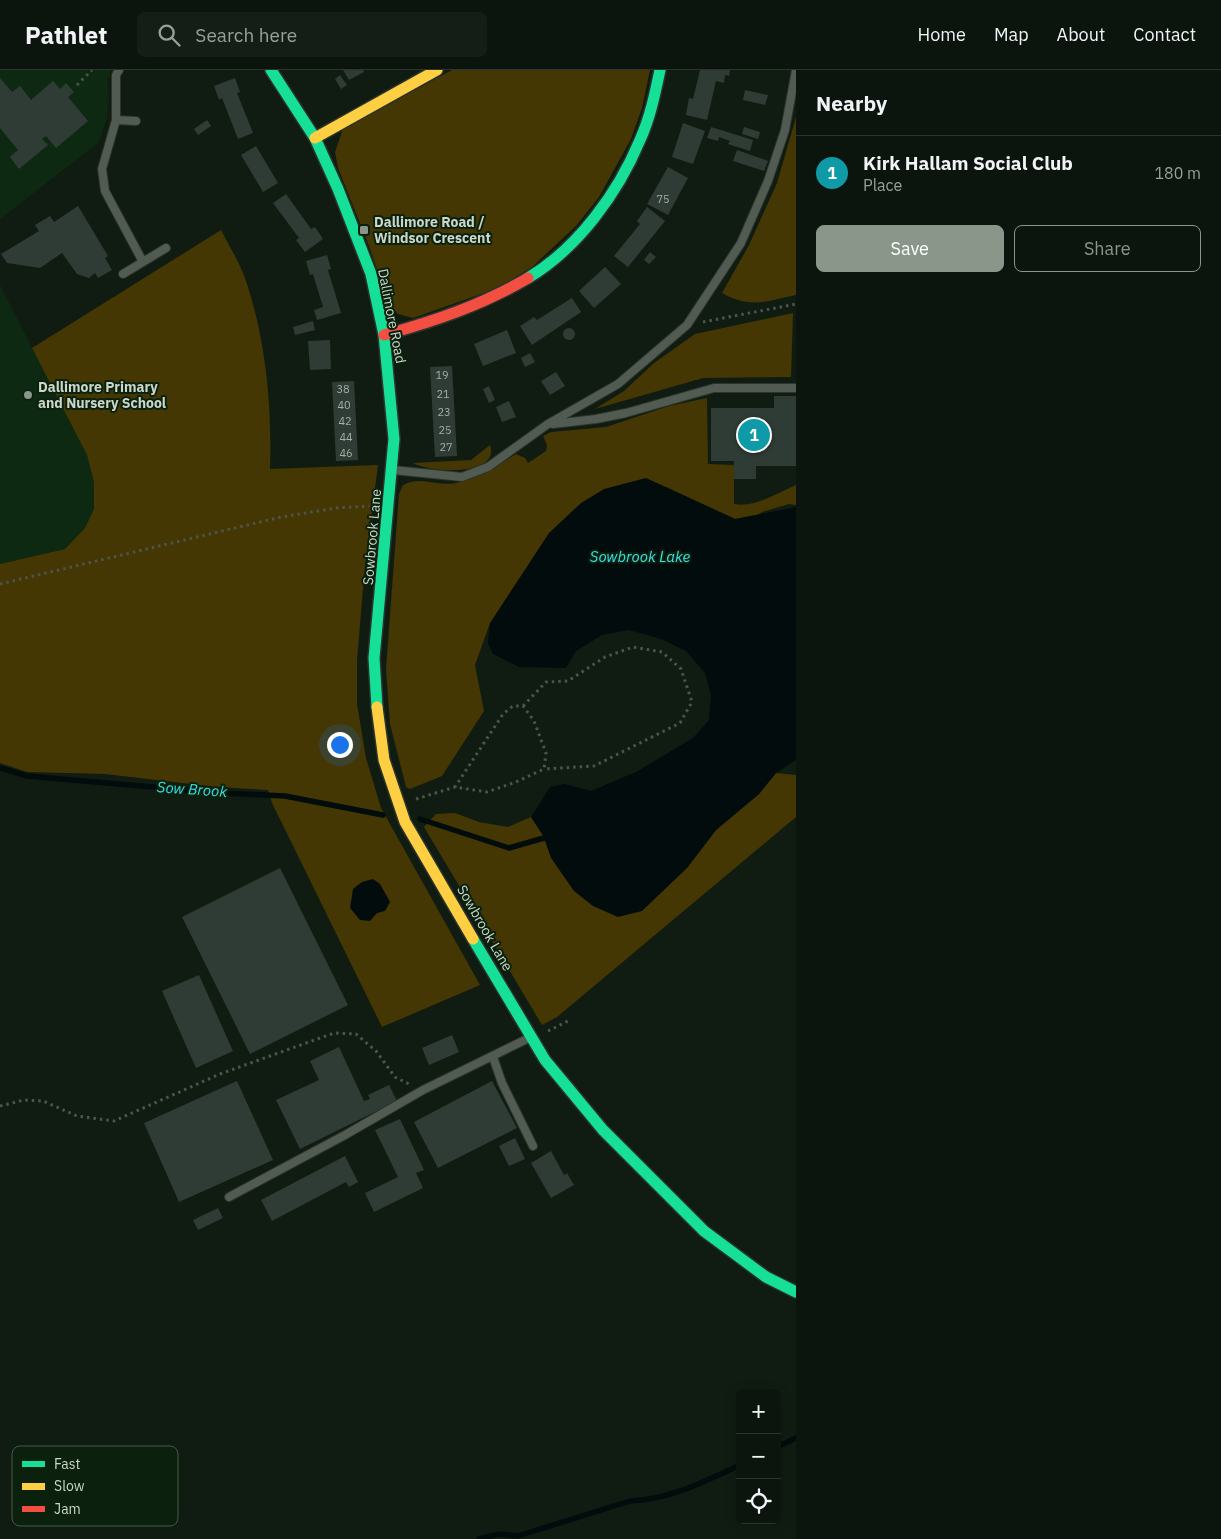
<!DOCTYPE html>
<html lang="en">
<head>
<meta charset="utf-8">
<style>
	:root { --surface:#0c150d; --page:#151e16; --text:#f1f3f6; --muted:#9a9f9d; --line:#2c342e; --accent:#899689 }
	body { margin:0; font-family:"IBM Plex Sans",sans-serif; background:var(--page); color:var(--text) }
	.controls { position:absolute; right:15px; bottom:15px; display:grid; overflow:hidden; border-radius:8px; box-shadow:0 2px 12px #0003 }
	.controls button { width:45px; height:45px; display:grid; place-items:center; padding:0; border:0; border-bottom:1px solid var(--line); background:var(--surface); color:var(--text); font:25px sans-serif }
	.you { position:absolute; left:339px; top:674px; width:18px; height:18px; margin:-12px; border:4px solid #fff; border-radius:50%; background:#1a73e8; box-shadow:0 0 0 8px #1a73e833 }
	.badge { display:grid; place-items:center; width:32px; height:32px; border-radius:50%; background:var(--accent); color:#fff; font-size:16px; font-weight:700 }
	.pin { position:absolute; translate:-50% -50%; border:2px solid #fff; box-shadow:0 1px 5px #0006 }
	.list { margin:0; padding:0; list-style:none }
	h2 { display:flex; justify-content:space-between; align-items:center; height:65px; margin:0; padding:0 20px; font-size:21px }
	h2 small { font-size:16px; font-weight:400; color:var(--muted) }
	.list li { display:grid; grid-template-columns:32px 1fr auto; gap:15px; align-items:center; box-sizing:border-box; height:75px; padding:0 20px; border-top:1px solid var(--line) }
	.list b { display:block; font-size:19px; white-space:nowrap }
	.list p { margin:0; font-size:16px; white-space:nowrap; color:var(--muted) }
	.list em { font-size:16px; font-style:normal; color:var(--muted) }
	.actions { display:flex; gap:10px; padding:15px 20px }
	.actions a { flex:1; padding:11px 0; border:1px solid var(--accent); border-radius:8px; text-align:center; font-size:18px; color:var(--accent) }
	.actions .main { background:var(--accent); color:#fff }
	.icon { flex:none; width:28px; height:28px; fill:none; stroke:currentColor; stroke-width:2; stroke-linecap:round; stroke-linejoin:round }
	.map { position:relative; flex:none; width:796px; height:1469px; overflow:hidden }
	header { display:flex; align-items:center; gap:30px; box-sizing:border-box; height:70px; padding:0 25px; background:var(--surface); border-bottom:1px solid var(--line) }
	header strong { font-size:24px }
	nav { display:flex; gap:28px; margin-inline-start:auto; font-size:18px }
	.search { width:350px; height:45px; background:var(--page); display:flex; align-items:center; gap:12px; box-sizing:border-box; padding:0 18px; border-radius:8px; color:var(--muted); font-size:19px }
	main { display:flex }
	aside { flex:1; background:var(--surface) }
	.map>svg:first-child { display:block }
</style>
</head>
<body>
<header>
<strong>Pathlet</strong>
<div class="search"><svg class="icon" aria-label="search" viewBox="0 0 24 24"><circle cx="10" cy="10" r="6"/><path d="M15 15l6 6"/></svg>Search here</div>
<nav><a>Home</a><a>Map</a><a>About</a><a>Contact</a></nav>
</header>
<main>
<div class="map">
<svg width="796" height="1469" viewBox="0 0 796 1469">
	<rect width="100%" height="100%" fill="#101c11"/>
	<!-- built -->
	<path fill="#0e2912" d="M0,0H111L108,10L109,29L107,48L99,72L0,149Z
		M0,215L87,385L94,412V439L85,458L65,479L0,494Z"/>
	<!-- green -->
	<path fill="#443703" d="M452,0H650L642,38L631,69L599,127L576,156L532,197L498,218L413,248L398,244L389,235L369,176L338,98L335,82L343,59Z
		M796,47V225C767,231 750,239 722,223L749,175L777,113Z
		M221,160C229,176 240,193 246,211C266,270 272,337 270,399L378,395L365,495L357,590V634L366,688L381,738L480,915L382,957L272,733L268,720L217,717L105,704L27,702L0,693V494L65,479L85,458L94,439V412L87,385L32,278Z
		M793,243L791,307L703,308L595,339L624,321L654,293L695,264Z
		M707,328L708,394L734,395V434C755,438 777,423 796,415V435L789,434L762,442L756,446L735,449L666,417L490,553L475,595L484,641L442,706L410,719L406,717L390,654L386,599L399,424L403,415C420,405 438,417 456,413C478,409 497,396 516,384L525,388L528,393L546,381L547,375L543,366L551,362L606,357L669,336Z
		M490,375C501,407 430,403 413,393L471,390Z
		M776,703L796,705V747L557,947L542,955L424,757L436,744L455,743L479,752L508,757L531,747L545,769L687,798L716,760L759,724Z"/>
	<!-- water -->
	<path fill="#020c0c" d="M646,408L735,449L796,437V690L776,703L759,724L716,760L687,798L642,841L618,847L593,836L574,821L551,788L543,765L531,747L550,717L565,714L591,721L636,702L693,668L709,650L711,625L705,603L686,581L661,569L629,560L602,565L576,581L566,598L519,597L493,584L488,573L490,553L549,463L581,433L604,419Z
		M373,809L380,814L390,832L385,841L377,843L370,851L360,850L350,838L353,819L362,812Z"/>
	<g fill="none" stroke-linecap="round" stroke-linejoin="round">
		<!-- stream -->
		<path stroke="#020c0c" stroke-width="5.5" d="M0,698L27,706L221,723L285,726L383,745
			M420,749L509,778L551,766
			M777,1377L796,1368
			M479,1469L499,1464L518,1466L630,1431C669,1430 705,1411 740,1395"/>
	</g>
	<!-- building -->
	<path fill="#2f3c35" d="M343,0H363L364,2L349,10Z
		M700,0H730L729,6L725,5L724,13L716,11L707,50L686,45L689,28L693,29Z
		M340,5L347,15L341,19L335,9Z
		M0,8L12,22L20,16L31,30L53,11L60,19L66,13L74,22L68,27L88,51L56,78L46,66L42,69L48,75L19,99L10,87L18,80L0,58Z
		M235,8L240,22L237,23L253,63L238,69L222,28L219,30L214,16Z
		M745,20L768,25L765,35L743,30Z
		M207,50L211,56L198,65L194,59Z
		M683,53L705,61L693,94L672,87Z
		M711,57L753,70L750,81L728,74L730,71L719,67L718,71L707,68Z
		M744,57L760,62L758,69L742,64Z
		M256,76L278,113L263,122L241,85Z
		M737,80L768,91L764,101L733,91Z
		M668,97L688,108L668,145L647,134Z
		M286,124L311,159L315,157L323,169L305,182L296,170L299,168L273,133Z
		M78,136L108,186L105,188L112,200L98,208L95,203L89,208L77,204L62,183L40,198L7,193L1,184L39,161L35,155L50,146L54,152Z
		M647,137L665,151L628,197L614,186L640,154L637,151Z
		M650,182L656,187L649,194L644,190Z
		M327,185L331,199L328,200L341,243L317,250L314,240L323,237L313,204L310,205L306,191Z
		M605,197L621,214L594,238L579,221Z
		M572,228L581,242L532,275L520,256L534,247L537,250Z
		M313,251L315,260L295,265L293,257Z
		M563 264a6 6 0 1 1 12 0a6 6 0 1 1-12 0Z
		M507,260L516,283L483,296L474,274Z
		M330,270L331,299L310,300L308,271Z
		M530,283L535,292L525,297L521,288Z
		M452,296L457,386L435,387L430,297Z
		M556,302L565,316L550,325L541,311Z
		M354,311L358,390L336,391L332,312Z
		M489,316L495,330L489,333L483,319Z
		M774,326H796V396H756V409H734V391H711V338H774Z
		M509,331L516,347L502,352L496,337Z
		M280,798L348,935L250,984L182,847Z
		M199,905L233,981L196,998L162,921Z
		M452,965L459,982L429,995L422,978Z
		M339,977L364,1031L370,1029L368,1025L389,1015L397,1031L300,1079L276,1030L319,1010L310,991Z
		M237,1011L273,1090L179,1132L144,1053Z
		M492,1011L517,1058L438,1098L414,1052Z
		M400,1049L424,1100L416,1103L423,1118L374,1142L365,1123L398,1107L375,1060Z
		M515,1068L525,1089L509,1096L499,1076Z
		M551,1081L564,1105L567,1103L574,1115L551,1128L531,1093Z
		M345,1086L358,1112L349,1117L346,1112L272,1151L261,1130Z
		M218,1138L223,1148L198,1160L193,1150Z"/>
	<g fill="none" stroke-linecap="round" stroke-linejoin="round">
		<!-- lane casing -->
		<g stroke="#2c342c" stroke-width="10">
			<path id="lane" d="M119,0L116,5V50L102,99L105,121L143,192
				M116,50L136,51
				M123,204L166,178
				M553,354L596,349L626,343L714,318H796
				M393,400L462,407L488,397L548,354L618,314L687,255L741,173L768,111L785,60L796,0
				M493,987L502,1013L533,1076
				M229,1127L345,1065L423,1020L529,968"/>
		</g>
		<!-- fast casing -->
		<g stroke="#2c342c" stroke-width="14">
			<path id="fast" d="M271,0L315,68L338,119L371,204L384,265L394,369L374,588L377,637
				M528,208C578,178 618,123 640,70C650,48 655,24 660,0
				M473,869L545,990L603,1060L704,1161L766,1207L796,1222"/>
		</g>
		<!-- slow casing -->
		<g stroke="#2c342c" stroke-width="14">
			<path id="slow" d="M315,68L437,0
				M377,637L384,690L405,752L473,869"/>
		</g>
		<!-- jam casing -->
		<g stroke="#2c342c" stroke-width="14">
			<path id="jam" d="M384,265C435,251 482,235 528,208"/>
		</g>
		<!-- path -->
		<path stroke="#4c554c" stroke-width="3" stroke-dasharray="2.5 4" stroke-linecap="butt" d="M77,15L92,0
			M703,252L796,234
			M0,514L281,447L336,438L369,436
			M523,636L546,612L568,611L605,587L633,577L662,582L681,599L692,632L680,653L594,696L544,699
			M416,729L455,717L487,722L516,712L544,699L546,683L534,651L523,636H513L503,644L455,717
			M548,961L570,950
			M0,1036L24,1030L43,1031L77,1046L114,1051L220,1004L334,963L356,964L376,981L395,1007L409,1014"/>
		<!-- lane -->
		<use href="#lane" stroke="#515b52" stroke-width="8"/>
		<!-- fast -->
		<use href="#fast" stroke="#16e098" stroke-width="11"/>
		<!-- slow -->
		<use href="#slow" stroke="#ffcf43" stroke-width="11"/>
		<!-- jam -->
		<use href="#jam" stroke="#f24e42" stroke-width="11"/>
	</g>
	<!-- markers -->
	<g fill="#899689" stroke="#0b210d" stroke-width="2">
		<rect x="359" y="155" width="10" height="10" rx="2.5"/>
		<circle cx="28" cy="325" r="5"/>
	</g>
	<g text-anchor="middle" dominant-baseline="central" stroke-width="4" stroke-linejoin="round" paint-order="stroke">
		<!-- number labels -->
		<g font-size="11" fill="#a3b0a5">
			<text x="663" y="129">75</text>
			<text x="442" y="305">19</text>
			<text x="343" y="319">38</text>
			<text x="443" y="324">21</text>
			<text x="344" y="335">40</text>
			<text x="444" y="342">23</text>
			<text x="345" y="351">42</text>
			<text x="445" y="360">25</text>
			<text x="346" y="367">44</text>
			<text x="446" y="377">27</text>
			<text x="346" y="383">46</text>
		</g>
		<!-- poi labels -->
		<g font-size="14" font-weight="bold" fill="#cad7ca" stroke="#0b210d" text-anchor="start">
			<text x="374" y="152">Dallimore Road /<tspan x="374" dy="16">Windsor Crescent</tspan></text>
			<text x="38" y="317">Dallimore Primary<tspan x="38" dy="16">and Nursery School</tspan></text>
		</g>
		<!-- street labels -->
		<g font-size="14" fill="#cad7ca" stroke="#0b210d">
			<text transform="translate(392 246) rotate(79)">Dallimore Road</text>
			<text transform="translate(372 467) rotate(-85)">Sowbrook Lane</text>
			<text transform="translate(485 858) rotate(60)">Sowbrook Lane</text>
		</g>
		<!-- water labels -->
		<g font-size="15" font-style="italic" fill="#39e1ec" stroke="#0b210d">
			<text x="640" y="486">Sowbrook Lake</text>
			<text transform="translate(192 719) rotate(4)">Sow Brook</text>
		</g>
	</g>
	<!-- legend -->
	<rect x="12" y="1376" width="166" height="80" rx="8" fill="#0b210d" stroke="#445846" stroke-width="1"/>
	<rect x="22" y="1391" width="23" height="6" fill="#16e098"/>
	<rect x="22" y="1413" width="23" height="7" fill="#ffcf43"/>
	<rect x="22" y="1436" width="23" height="6" fill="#f24e42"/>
	<g font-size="14" fill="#cad7ca">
		<text x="54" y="1399">Fast</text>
		<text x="54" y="1421">Slow</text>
		<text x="54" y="1444">Jam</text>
	</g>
</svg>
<div class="controls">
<button>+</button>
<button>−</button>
<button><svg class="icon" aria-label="locate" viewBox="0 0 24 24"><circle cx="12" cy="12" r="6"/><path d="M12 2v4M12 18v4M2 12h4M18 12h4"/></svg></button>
</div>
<div class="you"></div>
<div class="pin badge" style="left:754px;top:365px;background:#0f9aa8">1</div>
</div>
<aside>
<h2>Nearby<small></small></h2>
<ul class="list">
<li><span class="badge" style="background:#0f9aa8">1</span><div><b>Kirk Hallam Social Club</b><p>Place</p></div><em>180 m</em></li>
</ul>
<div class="actions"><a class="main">Save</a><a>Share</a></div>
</aside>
</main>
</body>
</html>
